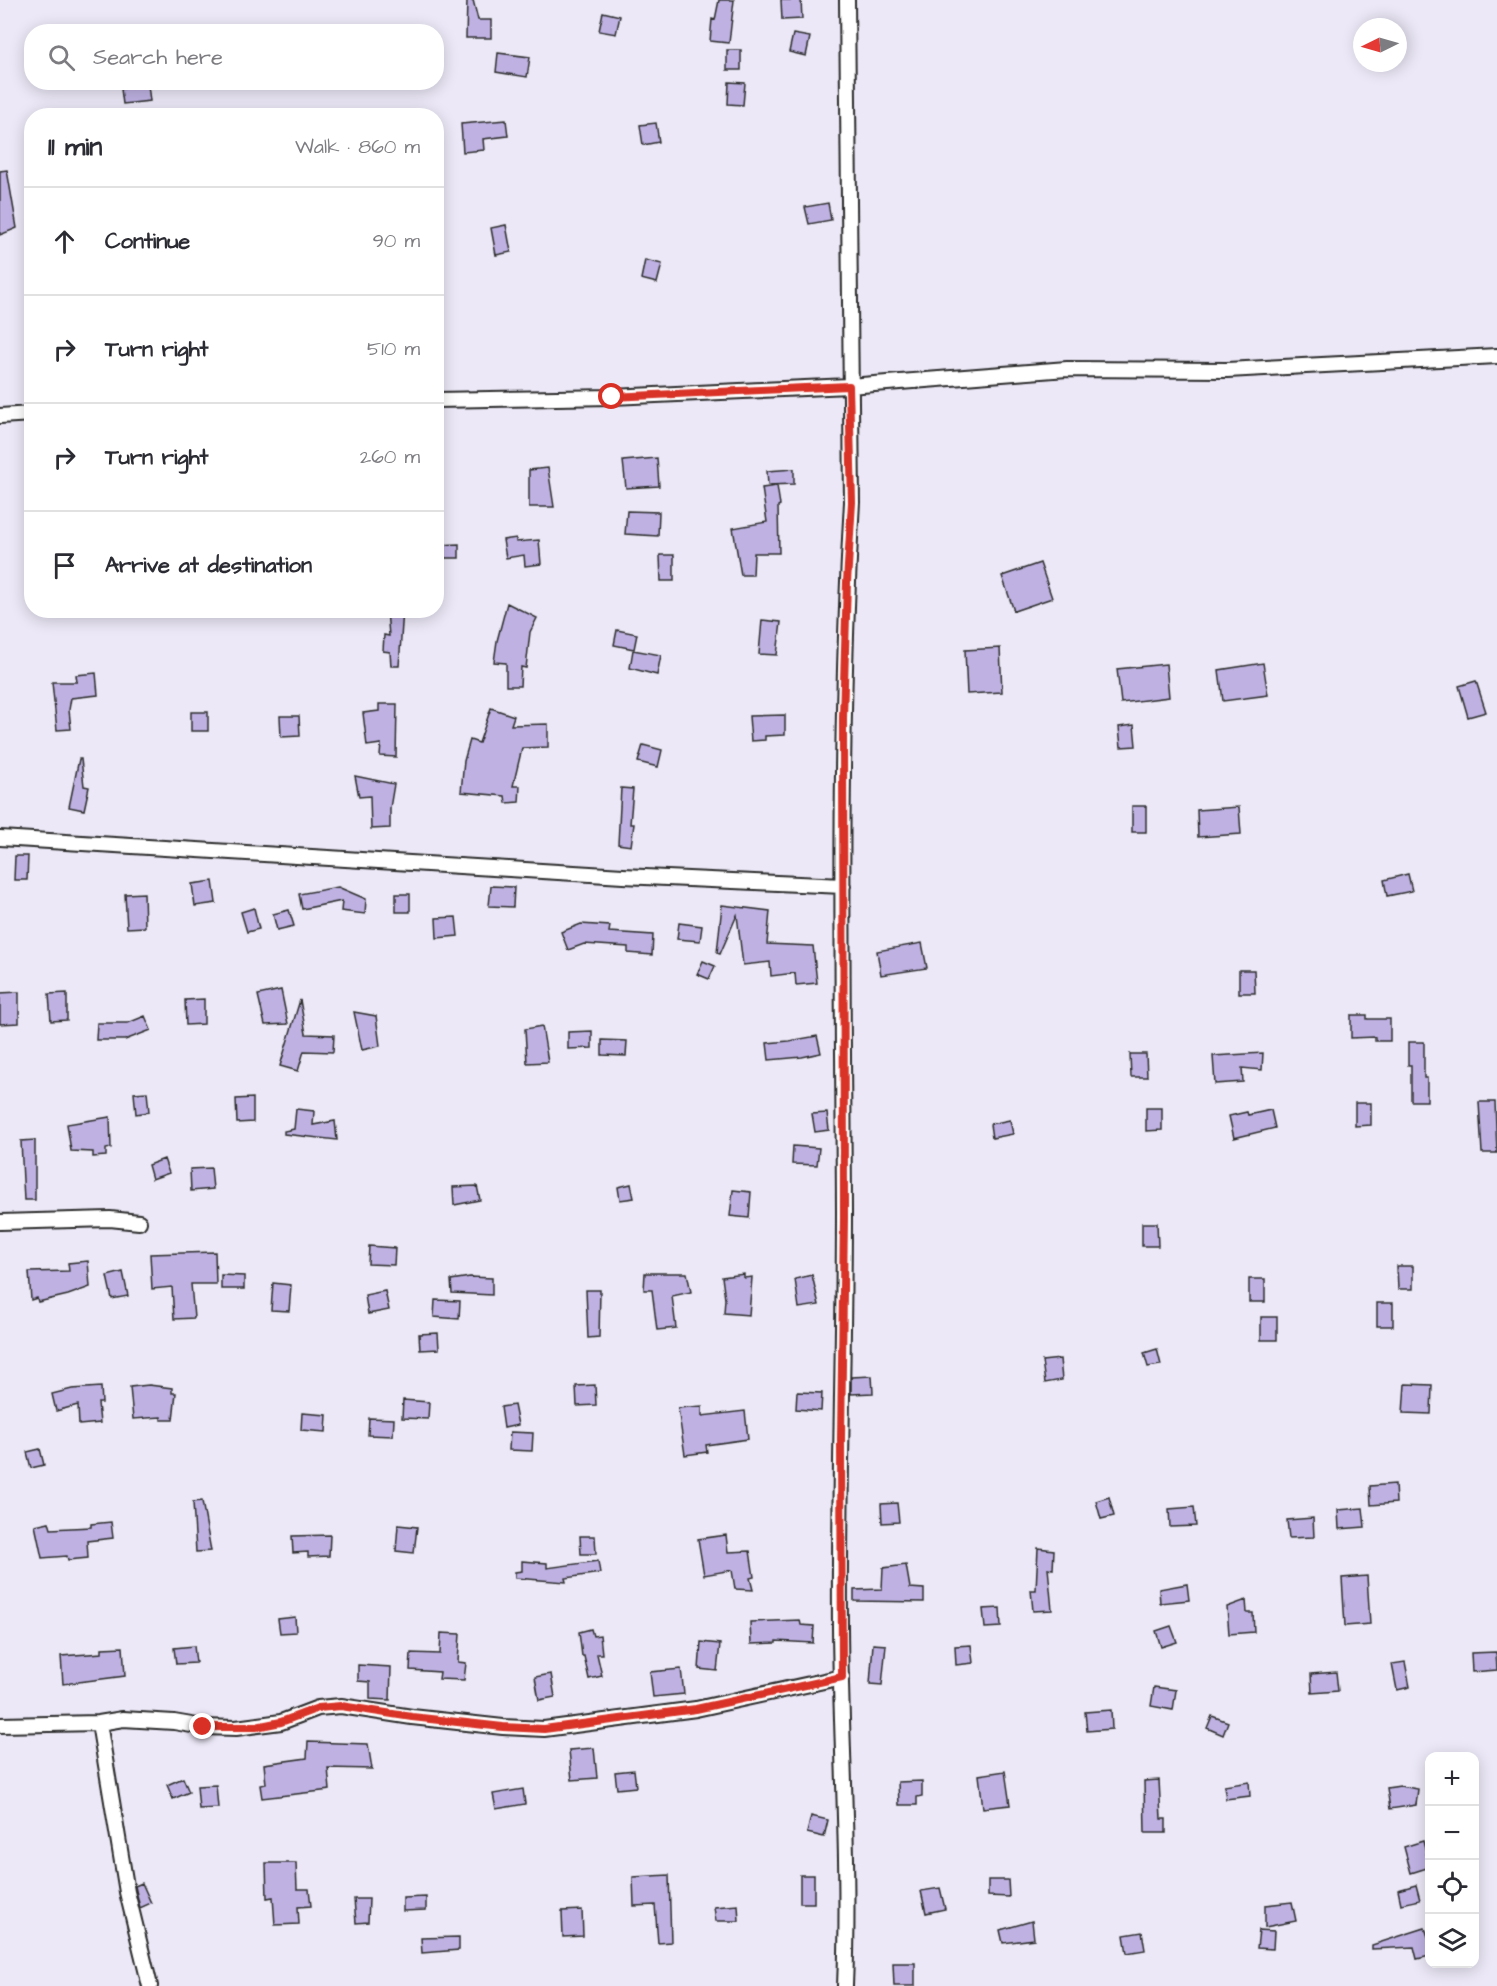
<!DOCTYPE html>
<html lang="en">
<head>
<meta charset="utf-8">
<style>
	:root { --surface:#fff; --page:#f7f7f7; --text:#2b2b33; --muted:#7c7c81; --line:#e1e1e2 }
	body { margin:0; font-family:"Architects Daughter",sans-serif; background:var(--page); color:var(--text) }
	.controls { position:absolute; right:18px; bottom:18px; display:grid; overflow:hidden; border-radius:12px; box-shadow:0 3px 15px #0003 }
	.controls button { width:54px; height:54px; display:grid; place-items:center; padding:0; border:0; border-bottom:2px solid var(--line); background:var(--surface); color:var(--text); font:30px sans-serif }
	.compass { position:absolute; left:1353px; top:18px; width:54px; height:54px; border-radius:50%; background:var(--surface); box-shadow:0 3px 15px #0003; rotate:265deg }
	.stop { position:absolute; width:18px; height:18px; margin:-14px; border:4px solid #d93025; border-radius:50%; background:#fff }
	.stop.end { background:#d93025; border-color:#fff; box-shadow:0 2px 6px #0008 }
	.list { margin:0; padding:0; list-style:none }
	h2 { display:flex; justify-content:space-between; align-items:center; height:78px; margin:0; padding:0 24px; font-size:26px }
	h2 small { font-size:20px; font-weight:400; color:var(--muted) }
	.list li { display:grid; grid-template-columns:39px 1fr auto; gap:18px; align-items:center; box-sizing:border-box; height:108px; padding:0 24px; border-top:2px solid var(--line) }
	.list b { display:block; font-size:22px; white-space:nowrap }
	.list em { font-size:20px; font-style:normal; color:var(--muted) }
	.icon { flex:none; width:33px; height:33px; fill:none; stroke:currentColor; stroke-width:2; stroke-linecap:round; stroke-linejoin:round }
	.map { position:relative; flex:none; width:1497px; height:1986px; overflow:hidden }
	.search { position:absolute; background:var(--surface); box-shadow:0 3px 15px #0003; left:24px; top:24px; width:420px; height:66px; display:flex; align-items:center; gap:15px; box-sizing:border-box; padding:0 21px; border-radius:24px; color:var(--muted); font-size:22px }
	.panel { position:absolute; background:var(--surface); box-shadow:0 3px 15px #0003; left:24px; top:108px; width:420px; height:510px; border-radius:24px }
	.map>svg:first-child { display:block }
</style>
</head>
<body>
<div class="map">
<svg width="1497" height="1986" viewBox="0 0 1497 1986">
	<rect width="100%" height="100%" fill="#ece8f7"/>
	<filter id="ink" filterUnits="userSpaceOnUse"><feTurbulence type="fractalNoise" baseFrequency=".0167" numOctaves="2"/><feDisplacementMap in="SourceGraphic" scale="12" xChannelSelector="R" yChannelSelector="G"/><feConvolveMatrix kernelMatrix="1 2 1 2 8 2 1 2 1" color-interpolation-filters="sRGB"/></filter>
	<g filter="url(#ink)">
		<!-- building -->
		<path fill="#bfb2e3" stroke="#2b2b2b" stroke-width="1.5" d="M467,0H473L478,20H491V38H466Z
			M719,0H734L729,43L710,41L712,19L715,20Z
			M781,0H801L802,19L782,20Z
			M603,12L620,16L616,34L599,31Z
			M793,34L810,37L806,56L789,52Z
			M727,50H741V70H727Z
			M498,53L530,57L527,77L496,72Z
			M729,82L745,83L743,105L728,104Z
			M148,85L150,101L123,104L121,89Z
			M506,120L508,136L483,139L484,150L463,152L461,124Z
			M656,123L659,142L643,145L640,125Z
			M7,170L17,228L0,235V171Z
			M828,203L831,220L809,224L805,207Z
			M506,225L511,252L496,255L491,228Z
			M645,260L662,264L657,283L641,279Z
			M657,458L659,486L626,488L623,461Z
			M548,468L554,507H529V470Z
			M794,469V484L768,485L767,471Z
			M777,486L780,505L778,506L779,553H754L753,575H741L733,528L767,522L762,488Z
			M627,511L659,512L658,536L625,534Z
			M516,538V542L539,540L541,564L525,566L524,555L506,558L503,540Z
			M459,544V558H436V545Z
			M660,555H674V581H661Z
			M1040,563L1052,598L1014,611L1002,576Z
			M507,603L537,618L530,632L526,668L521,667L520,686H506V663L494,662L497,641Z
			M387,610H403L399,666H391L390,652L383,651L384,635L389,636Z
			M762,620L781,622L777,655L759,654Z
			M617,630L637,634L634,649L614,645Z
			M1000,648L1002,692L967,694L965,650Z
			M633,650L661,655L657,675L630,668Z
			M1263,663L1268,695L1223,701L1219,670Z
			M1166,664L1169,697L1121,703L1117,669Z
			M96,673L98,695L71,698L69,710L71,729L57,730L52,682H77L76,675Z
			M1476,681L1486,712L1468,717L1459,686Z
			M379,704H397L396,757L380,756L381,744L367,746L363,713L379,711Z
			M491,708L514,716L511,725L548,724V747L522,748L513,786H520L519,802L506,803L505,796L461,792L464,761L470,740L479,743Z
			M191,712H208V731H191Z
			M785,715V735L765,736V740L751,741L749,716Z
			M280,716H299L300,736L281,737Z
			M1134,725L1136,746L1121,747L1119,727Z
			M643,745L662,750L658,767L638,762Z
			M79,759H81L84,786L89,787L84,810L69,807Z
			M355,776L394,784L390,808V828L371,829L370,796L359,797Z
			M621,788L633,789L630,824H634L631,846L618,844Z
			M1132,806H1146V832H1132Z
			M1239,807L1241,834L1198,837L1197,810Z
			M15,856H28L27,880H14Z
			M1408,874L1412,891L1387,896L1384,880Z
			M213,881L216,903L195,906L192,884Z
			M491,886L514,887L513,907L489,906Z
			M338,887L366,899L365,914L341,911L342,901L302,909L299,894Z
			M144,893L145,927L127,928L125,894Z
			M396,894H410V912H396Z
			M722,905L770,911L767,944L813,946L817,983L796,985L795,973L771,976L770,962L743,965L737,915L720,954L717,953Z
			M254,908L259,929L247,932L241,912Z
			M289,910L294,926L277,930L273,914Z
			M456,917L458,936L437,938L436,918Z
			M679,923L702,926L700,941L677,939Z
			M581,924L610,926L609,932L653,935L652,955L628,953V947L584,944L568,950L561,932Z
			M922,943L927,968L881,975L877,951Z
			M703,961L715,966L709,979L697,974Z
			M1239,970H1254L1255,993H1239Z
			M281,990L288,1024L265,1025L258,995Z
			M19,992V1023L0,1024V993Z
			M67,993V1020L51,1021L49,994Z
			M204,999V1024L186,1025L185,1000Z
			M300,1000L306,1034L334,1035L333,1052L304,1051L298,1071L280,1066Z
			M354,1012L376,1016L380,1046L362,1050Z
			M1351,1015H1367V1019H1390V1041H1375V1037L1351,1038Z
			M145,1016L151,1030L125,1040H96L97,1023H128Z
			M542,1026L548,1062L527,1063L525,1029Z
			M592,1031V1048L568,1049V1032Z
			M817,1036L821,1053L802,1057L769,1060L767,1043L789,1041Z
			M602,1040L627,1041L626,1056L602,1055Z
			M1408,1042H1424V1078H1427V1101H1411V1065H1408Z
			M1263,1053L1262,1070L1242,1068L1243,1082L1215,1084L1213,1056Z
			M1130,1054H1146L1147,1077H1131Z
			M147,1092L149,1112L136,1114L134,1093Z
			M253,1098V1122L237,1123L236,1099Z
			M1479,1102H1495L1497,1153H1482Z
			M1355,1103H1371V1125L1355,1126Z
			M1146,1108H1162V1130L1146,1131Z
			M296,1109L314,1111L313,1125L335,1121L337,1140L284,1134V1131L294,1129Z
			M1271,1110L1275,1128L1234,1138L1229,1116L1247,1112L1248,1115Z
			M827,1113L829,1130L815,1132L812,1114Z
			M110,1117L111,1148L106,1149V1156L93,1157V1152L71,1151L67,1124Z
			M1010,1120L1013,1134L992,1138L990,1124Z
			M35,1140V1200H24L21,1141Z
			M793,1146L819,1148L817,1165L792,1164Z
			M164,1159L169,1173L152,1179L148,1165Z
			M211,1168L213,1189L191,1191L190,1169Z
			M631,1184L634,1198L620,1200L618,1187Z
			M477,1186L480,1200L454,1205L453,1187Z
			M733,1190L751,1192L749,1218L730,1216Z
			M1142,1223H1157L1158,1246H1142Z
			M369,1246L395,1248L394,1265L368,1264Z
			M215,1252L216,1284H191L194,1318L174,1319L172,1287L152,1289L150,1254Z
			M88,1261L90,1287L68,1295L38,1302L37,1298L31,1300L29,1272L69,1271L68,1263Z
			M1397,1266H1413V1289H1398Z
			M123,1272L128,1296L112,1299L107,1276Z
			M645,1273H687L691,1292L672,1296L676,1328L657,1330L652,1290H644Z
			M744,1274V1278L752,1277L749,1315L724,1313L725,1299L722,1277Z
			M221,1275L244,1276V1289H221Z
			M812,1275L819,1305L799,1308L795,1279Z
			M470,1277L492,1278V1295L452,1293L451,1280Z
			M1249,1279H1265V1302H1249Z
			M273,1283L291,1285L289,1311L271,1310Z
			M586,1290H600L599,1337L588,1338Z
			M385,1291L389,1310L368,1314L365,1295Z
			M435,1300L460,1301L459,1319L434,1317Z
			M1377,1303H1393V1326H1377Z
			M1261,1317H1277V1340H1261Z
			M438,1333L439,1349L420,1350L419,1334Z
			M1157,1349L1161,1365L1148,1367L1144,1353Z
			M1060,1359L1062,1380L1045,1383L1042,1361Z
			M872,1376L873,1393L851,1394V1377Z
			M1405,1384L1432,1385L1431,1414L1403,1413Z
			M149,1385L172,1388V1393H176L173,1420H161V1417L133,1419L130,1387Z
			M595,1385L596,1405L577,1406L576,1386Z
			M101,1387L102,1403H98L100,1423L79,1425L78,1405L56,1411L52,1394L72,1389Z
			M797,1392L822,1393L821,1411L796,1409Z
			M403,1400L429,1402L428,1419L402,1418Z
			M514,1405L518,1425L504,1428L501,1407Z
			M702,1406V1416L745,1411L748,1439L706,1445L707,1452L685,1455L678,1408Z
			M302,1413L327,1415L326,1432L301,1430Z
			M369,1418L394,1419L393,1436L368,1435Z
			M510,1432L533,1433L532,1451L509,1450Z
			M40,1449L44,1465L31,1468L27,1452Z
			M1395,1484L1396,1503L1371,1505L1370,1486Z
			M1109,1497L1114,1516L1101,1519L1096,1501Z
			M202,1501L211,1551L196,1552L193,1502Z
			M897,1503L899,1522L882,1523L881,1504Z
			M1194,1507L1196,1526L1170,1527L1169,1509Z
			M1363,1508L1365,1527L1339,1529L1338,1510Z
			M1313,1518L1314,1537L1289,1538L1287,1520Z
			M49,1522L51,1529L91,1527V1524L111,1522L113,1538L87,1541L88,1558L68,1560L67,1556L42,1558L35,1525Z
			M398,1525L417,1527L414,1553L396,1551Z
			M330,1535L329,1556L308,1557V1552L293,1553L292,1536Z
			M726,1535L728,1552L750,1551L754,1577L750,1578L753,1590L735,1589L732,1570L704,1575L698,1539Z
			M580,1536H595L596,1554H581Z
			M1038,1548L1054,1550L1053,1569L1048,1568L1052,1610L1033,1611L1031,1590H1036Z
			M522,1561L547,1563V1568L598,1561L600,1573L565,1578L566,1582L515,1578V1572L522,1571Z
			M906,1565L910,1588L924,1589V1602L854,1601V1590L882,1589L883,1568Z
			M1367,1576L1370,1624L1345,1626L1342,1578Z
			M1187,1584L1189,1600L1160,1603L1159,1589Z
			M1246,1600L1247,1613H1253L1254,1632L1229,1634L1227,1607Z
			M1000,1608L1001,1627L985,1628L983,1609Z
			M295,1617L296,1632L280,1633L278,1619Z
			M800,1620L801,1625L814,1626L813,1643L776,1641V1643L751,1644L750,1622Z
			M1171,1626L1177,1642L1161,1647L1156,1631Z
			M591,1629L593,1636L600,1635L602,1654H597L602,1676L589,1679L584,1656H582L579,1632Z
			M441,1633L460,1634L458,1662L466,1663L464,1680L439,1679L440,1672L410,1670L411,1653L440,1654Z
			M701,1642L720,1644L717,1671L699,1669Z
			M873,1644L886,1645L882,1685L870,1684Z
			M971,1645L973,1663L956,1665L955,1646Z
			M194,1646L196,1663L176,1664L174,1648Z
			M123,1647L125,1676L63,1684L61,1656L102,1653V1648Z
			M1496,1652L1497,1670L1472,1672L1471,1653Z
			M1405,1662L1410,1687L1397,1690L1392,1664Z
			M358,1665L391,1667L390,1700L370,1699V1682L358,1681Z
			M681,1669L684,1694L653,1697L650,1672Z
			M1336,1672L1338,1691L1312,1693L1311,1674Z
			M551,1674L555,1697L539,1700L535,1677Z
			M1154,1687L1176,1690L1173,1710L1151,1706Z
			M1111,1710L1112,1729L1087,1731L1085,1712Z
			M1212,1716L1228,1722L1223,1735L1207,1728Z
			M308,1742L368,1744L372,1769L328,1768L330,1790L262,1798L260,1785L266,1784L264,1764L307,1758Z
			M594,1748L597,1778L572,1780L569,1750Z
			M634,1770L636,1787L617,1789L615,1772Z
			M1005,1771L1010,1805L983,1808L979,1775Z
			M183,1778L189,1792L173,1799L167,1785Z
			M1159,1780L1161,1819H1166V1833H1145L1144,1781Z
			M922,1781V1796L917,1797V1805H899L898,1782Z
			M1249,1782L1250,1796L1226,1799L1224,1786Z
			M216,1785L218,1808L199,1809L197,1786Z
			M1400,1786L1418,1789L1416,1805L1390,1809L1387,1788Z
			M523,1789L525,1804L496,1809L493,1794Z
			M811,1816L828,1820L824,1837L807,1833Z
			M1423,1841L1430,1867L1411,1873L1404,1847Z
			M266,1863H296L297,1889H309L311,1906L298,1907L299,1924L275,1925L273,1897L267,1898Z
			M669,1875L671,1942L658,1943L655,1905L634,1906L633,1877Z
			M800,1875H814V1903H800Z
			M988,1880H1008L1009,1897L988,1896Z
			M142,1883L151,1903L140,1908L135,1886Z
			M1416,1885L1420,1900L1401,1904L1398,1890Z
			M940,1888L945,1909L926,1913L921,1891Z
			M426,1897V1910L403,1911V1898Z
			M354,1899H369L368,1922L356,1923Z
			M1292,1902L1296,1921L1265,1927V1905Z
			M738,1905L739,1921H716L714,1907Z
			M582,1910L583,1936L563,1937L562,1911Z
			M1032,1921L1034,1939L1003,1943L1000,1930Z
			M1425,1928L1430,1942V1956L1417,1959L1414,1947L1372,1949V1945Z
			M1259,1930L1274,1931L1273,1949L1257,1948Z
			M1142,1932L1145,1950L1127,1953L1124,1935Z
			M459,1937V1950L422,1953L421,1938Z
			M893,1963H915V1986H894Z"/>
		<g fill="none" stroke-linecap="round" stroke-linejoin="round">
			<!-- minor casing -->
			<g stroke="#2b2b2b" stroke-width="18">
				<path id="minor" d="M436,400L612,397L849,386L1067,369L1227,370L1497,356
					M0,416L32,414
					M0,838L623,876L843,886
					M0,1222L110,1219L139,1222
					M99,1723L127,1892L150,1986
					M0,1725L99,1723L123,1719L174,1722L203,1727L236,1728L281,1722L318,1708L341,1706L412,1717L503,1727L544,1729L696,1709L842,1677
					M845,1986C850,1867 841,1747 840,1628C839,1489 844,1350 844,1210C843,974 838,738 852,502L847,0"/>
			</g>
			<!-- minor -->
			<use href="#minor" stroke="#fff" stroke-width="14"/>
		</g>
	</g>
	<g fill="none" stroke-linecap="round" stroke-linejoin="round" filter="url(#ink)">
		<!-- route -->
		<path stroke="#d93025" stroke-width="8" d="M203,1727H256L281,1722L318,1708L341,1706L412,1717L503,1727L544,1729L696,1709L842,1677L841,1438L844,1217L843,718L847,582L852,502L849,386L612,397"/>
	</g>
</svg>
<div class="controls">
<button>+</button>
<button>−</button>
<button><svg class="icon" aria-label="locate" viewBox="0 0 24 24"><circle cx="12" cy="12" r="6"/><path d="M12 2v4M12 18v4M2 12h4M18 12h4"/></svg></button>
<button><svg class="icon" aria-label="layers" viewBox="0 0 24 24"><path d="M12 4l9 5-9 5-9-5zM3 14l9 5 9-5"/></svg></button>
</div>
<svg class="compass" viewBox="-18 -18 36 36"><path d="M0-13l5 13h-10z" fill="#e53935"/><path d="M0 13l5-13h-10z" fill="#7c7c81"/></svg>
<div class="stop" style="left:612px;top:397px"></div>
<div class="stop end" style="left:203px;top:1727px"></div>
<div class="search"><svg class="icon" aria-label="search" viewBox="0 0 24 24"><circle cx="10" cy="10" r="6"/><path d="M15 15l6 6"/></svg>Search here</div>
<section class="panel">
<h2>11 min<small>Walk · 860 m</small></h2>
<ul class="list">
<li><svg class="icon" aria-label="ahead" viewBox="0 0 24 24"><path d="M12 20V5M6 11l6-6 6 6"/></svg><div><b>Continue</b></div><em>90 m</em></li>
<li><svg class="icon" aria-label="right" viewBox="0 0 24 24"><path d="M7 20v-9h11M14 6l5 5-5 5"/></svg><div><b>Turn right</b></div><em>510 m</em></li>
<li><svg class="icon" aria-label="right" viewBox="0 0 24 24"><path d="M7 20v-9h11M14 6l5 5-5 5"/></svg><div><b>Turn right</b></div><em>260 m</em></li>
<li><svg class="icon" aria-label="arrive" viewBox="0 0 24 24"><path d="M6 21V4h12l-3 4 3 4H6"/></svg><div><b>Arrive at destination</b></div></li>
</ul>
</section>
</div>
</body>
</html>
